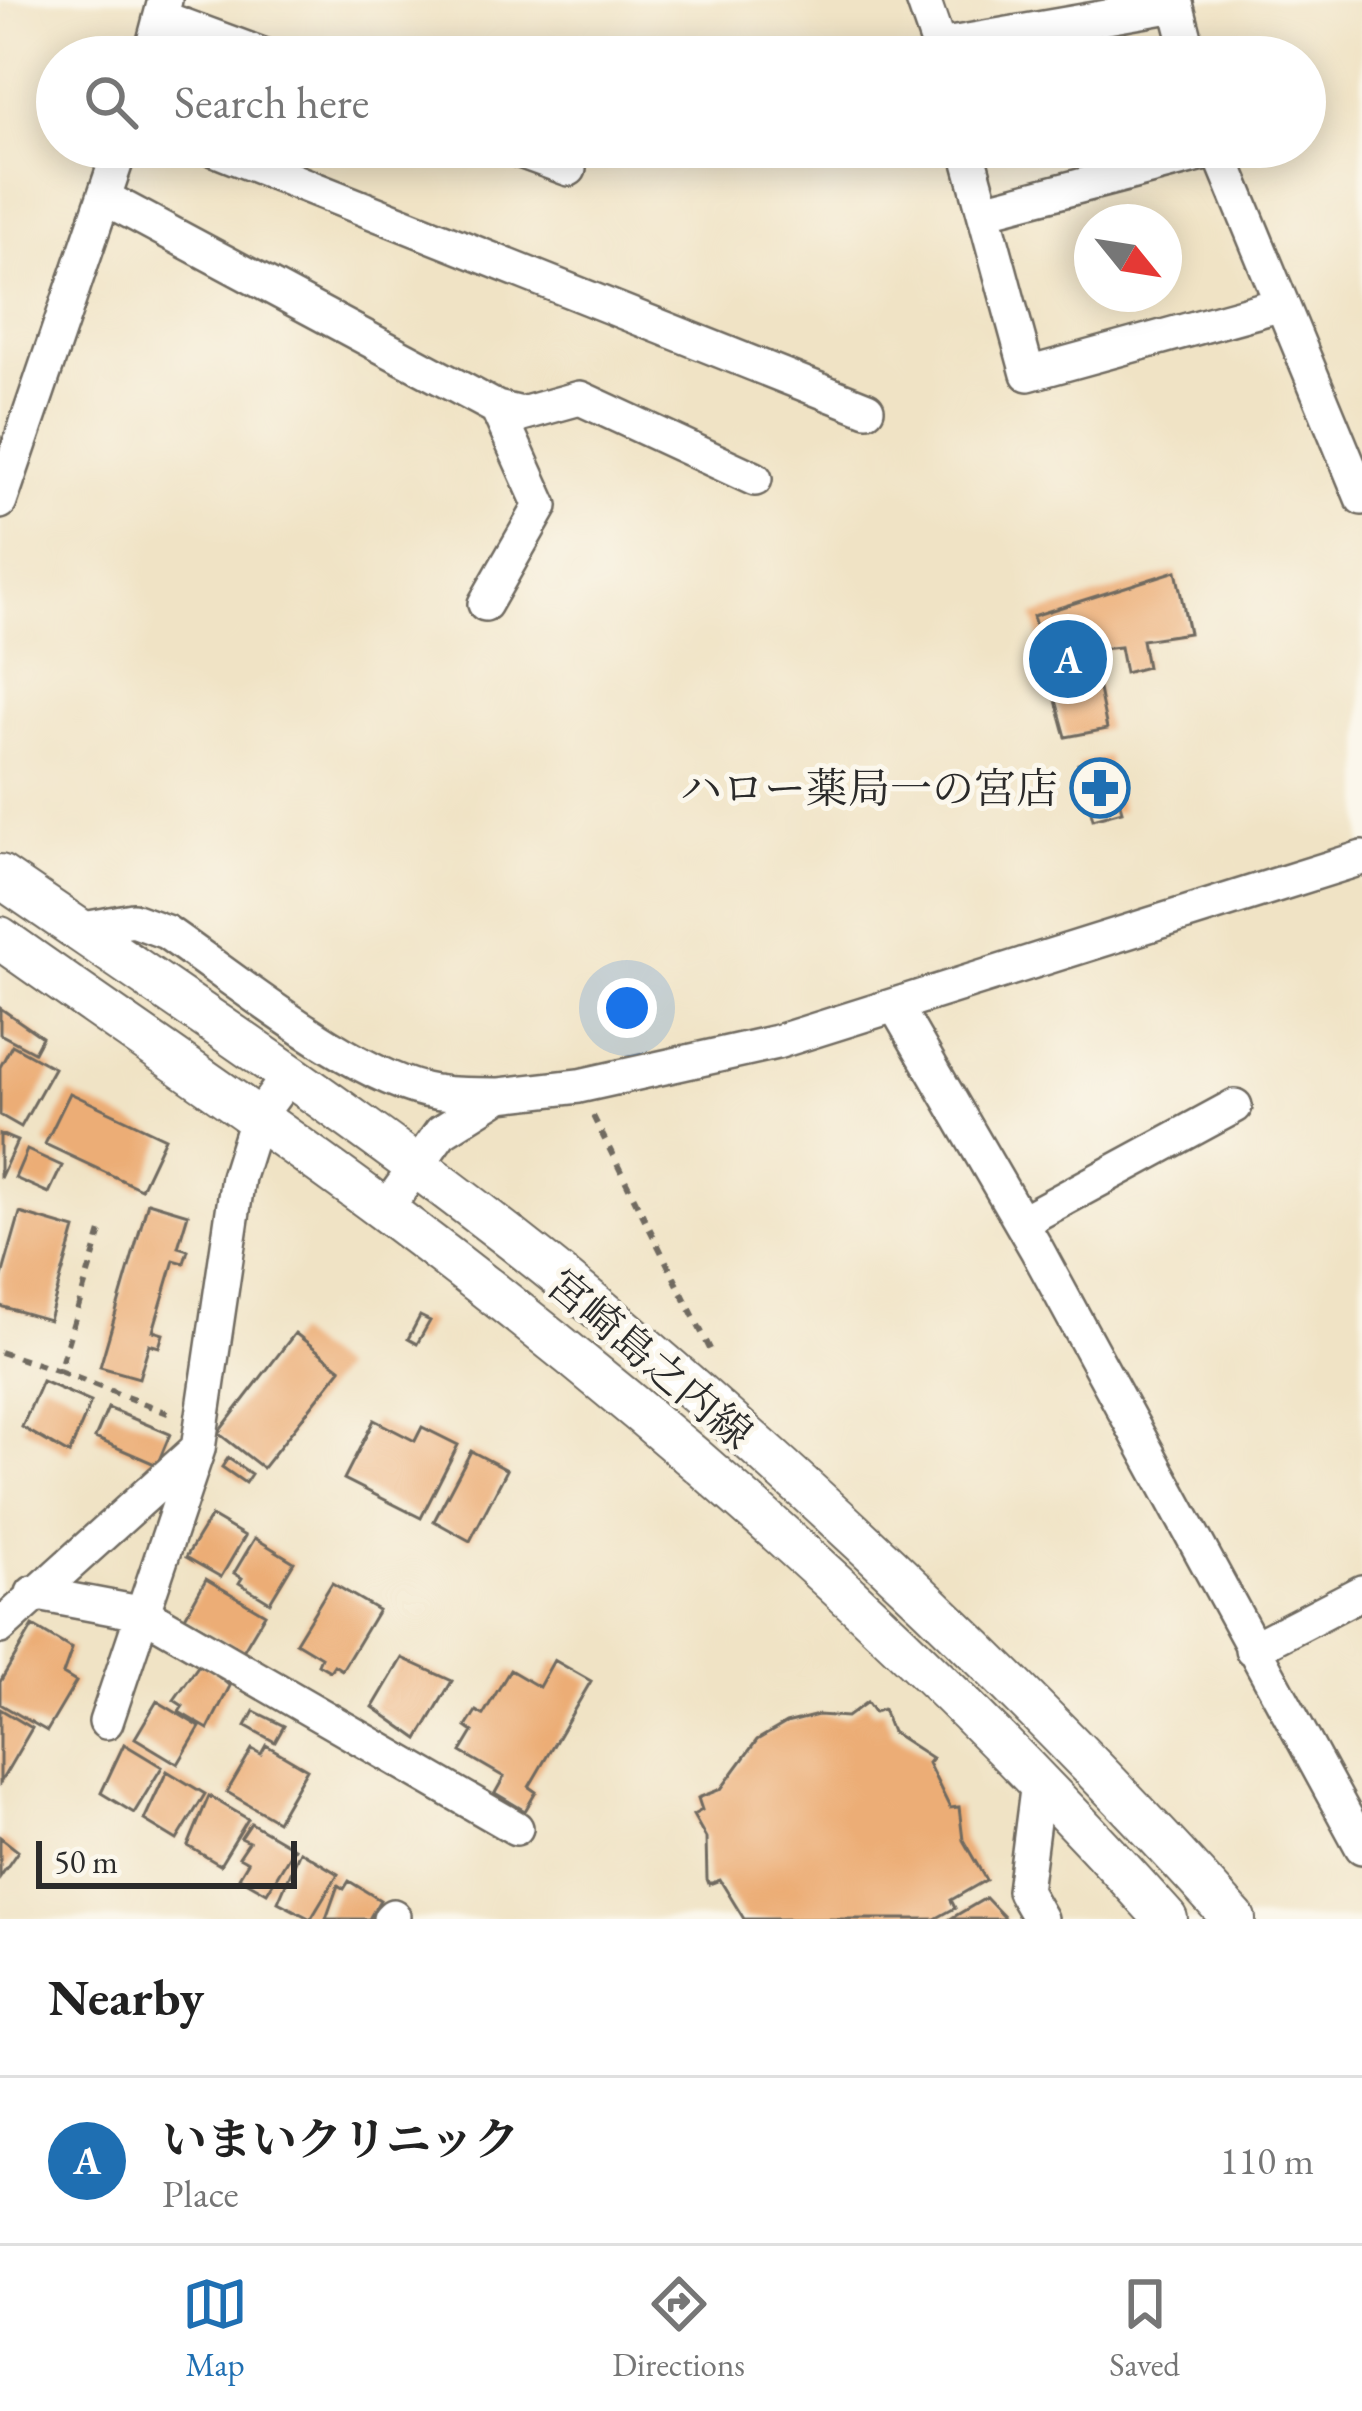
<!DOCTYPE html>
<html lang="en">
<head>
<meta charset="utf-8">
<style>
	:root { --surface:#fff; --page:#f2f2f2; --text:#222; --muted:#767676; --line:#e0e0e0; --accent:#1f6fb2 }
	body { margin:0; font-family:"EB Garamond","Noto Serif JP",serif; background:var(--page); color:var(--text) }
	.compass { position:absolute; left:1074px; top:204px; width:108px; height:108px; border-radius:50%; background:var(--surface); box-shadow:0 6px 30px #0003; rotate:120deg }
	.scale { position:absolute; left:36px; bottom:30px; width:261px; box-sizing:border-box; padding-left:12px; border:6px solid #2b2b2b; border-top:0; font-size:33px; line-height:42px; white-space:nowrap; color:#2b2b2b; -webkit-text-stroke:9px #fbf7ec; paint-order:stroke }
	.you { position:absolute; left:627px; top:1008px; width:42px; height:42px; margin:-30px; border:9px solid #fff; border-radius:50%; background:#1a73e8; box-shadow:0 0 0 18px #1a73e833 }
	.badge { display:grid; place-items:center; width:78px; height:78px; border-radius:50%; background:var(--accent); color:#fff; font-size:39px; font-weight:700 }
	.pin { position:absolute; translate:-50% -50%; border:6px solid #fff; box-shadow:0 3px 12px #0006 }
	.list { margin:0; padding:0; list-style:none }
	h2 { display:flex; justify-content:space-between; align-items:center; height:156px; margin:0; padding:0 48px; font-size:51px }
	h2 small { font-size:39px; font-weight:400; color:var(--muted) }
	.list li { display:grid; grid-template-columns:78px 1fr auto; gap:36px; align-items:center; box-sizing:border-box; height:168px; padding:0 48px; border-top:3px solid var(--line) }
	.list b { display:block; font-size:45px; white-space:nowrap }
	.list p { margin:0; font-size:39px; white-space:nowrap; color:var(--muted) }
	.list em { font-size:39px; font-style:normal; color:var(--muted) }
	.icon { flex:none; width:66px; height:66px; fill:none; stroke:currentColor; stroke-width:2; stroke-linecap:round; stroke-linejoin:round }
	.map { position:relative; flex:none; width:1362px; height:1919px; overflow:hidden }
	.search { position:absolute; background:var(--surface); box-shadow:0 6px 30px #0003; left:36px; right:36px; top:36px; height:132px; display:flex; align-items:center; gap:30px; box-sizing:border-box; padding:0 42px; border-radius:66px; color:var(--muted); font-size:45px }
	.sheet { height:324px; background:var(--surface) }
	nav { display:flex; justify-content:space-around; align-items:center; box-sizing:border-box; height:168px; border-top:3px solid var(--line); background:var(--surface); font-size:33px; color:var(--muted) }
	nav a { display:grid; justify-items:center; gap:6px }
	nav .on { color:var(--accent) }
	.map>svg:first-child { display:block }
</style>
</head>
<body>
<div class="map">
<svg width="1362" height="1919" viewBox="0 0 1362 1919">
	<rect width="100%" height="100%" fill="#fbf7ec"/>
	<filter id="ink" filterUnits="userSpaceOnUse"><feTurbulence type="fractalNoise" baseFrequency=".00833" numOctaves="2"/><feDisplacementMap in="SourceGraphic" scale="24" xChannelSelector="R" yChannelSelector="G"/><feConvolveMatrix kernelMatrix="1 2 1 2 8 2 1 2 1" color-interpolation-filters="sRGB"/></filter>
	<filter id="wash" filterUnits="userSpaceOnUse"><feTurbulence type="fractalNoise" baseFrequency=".004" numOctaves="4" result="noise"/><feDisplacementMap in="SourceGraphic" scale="48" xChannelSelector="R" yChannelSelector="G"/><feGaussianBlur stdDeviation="2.7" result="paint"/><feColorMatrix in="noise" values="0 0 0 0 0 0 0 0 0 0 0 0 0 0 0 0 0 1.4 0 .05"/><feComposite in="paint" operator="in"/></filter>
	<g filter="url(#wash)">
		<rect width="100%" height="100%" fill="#f0e3c5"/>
		<g id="blocks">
			<!-- building -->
			<path fill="#ecad76" d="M1176,571L1189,633L1142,640L1147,667L1125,673L1120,647L1091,650L1107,729L1066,737L1033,616Z
				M1107,756L1122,811L1093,819L1078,764Z
				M0,1008L42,1037L34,1052L0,1034Z
				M12,1045L54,1068L21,1127L0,1115V1067Z
				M70,1093L165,1138L141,1189L45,1144Z
				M0,1134L17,1141L0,1178Z
				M27,1150L62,1166L49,1193L15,1178Z
				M148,1202L188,1214L178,1247L188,1250L184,1263L174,1260L153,1331L163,1334L159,1347L149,1344L139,1378L100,1367Z
				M20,1213L75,1229L49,1320L0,1306V1283Z
				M420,1316L430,1321L417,1344L408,1339Z
				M295,1333L341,1369L263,1468L218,1433Z
				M42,1381L91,1402L69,1454L22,1427Z
				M108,1408L170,1434L157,1465L95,1438Z
				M374,1420L415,1441L422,1427L458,1445L421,1518L344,1479Z
				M471,1451L507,1470L470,1541L434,1521Z
				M228,1458L251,1474L245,1483L222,1467Z
				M211,1516L245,1536L221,1577L186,1557Z
				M255,1538L294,1562L270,1602L239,1583L242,1578L234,1573Z
				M206,1579L265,1614L243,1651L185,1617Z
				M332,1583L378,1610L342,1670L334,1665L330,1671L318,1664L321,1657L296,1642Z
				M33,1626L72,1649L63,1674L76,1682L47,1731L0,1704V1682Z
				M402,1658L452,1681L418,1739L373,1707Z
				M554,1660L591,1681L529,1787L536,1792L525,1811L495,1793L504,1777L461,1752L473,1732L466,1727L476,1711L483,1715L510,1670L539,1687Z
				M201,1662L230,1686L208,1729L179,1712L183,1706L174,1700Z
				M157,1701L200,1727L178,1764L135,1738Z
				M867,1702L874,1712L883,1709L892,1732L932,1758L928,1763L950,1808L959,1807L963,1840L986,1880L951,1900L955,1908L935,1919H744L720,1880L709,1884L707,1879L706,1838L693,1815L702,1810L698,1798L721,1789L757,1740L786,1723L818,1715L847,1717Z
				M0,1709L32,1728L0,1783Z
				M254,1711L284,1726L275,1742L246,1726Z
				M124,1744L162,1767L134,1813L101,1793Z
				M266,1745L307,1769L277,1821L227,1792L252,1749L261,1754Z
				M167,1771L205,1794L177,1840L144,1820Z
				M209,1796L248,1819L220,1865L188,1846Z
				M251,1823L294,1848L267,1893L239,1877L248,1862L239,1857L249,1842L241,1838Z
				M0,1837L18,1851L0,1877Z
				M300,1851L338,1874L311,1919L278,1902Z
				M349,1881L380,1900L369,1919H326L338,1885L344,1889Z
				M986,1898L1006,1919H950Z"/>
		</g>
	</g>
	<g filter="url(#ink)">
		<use href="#blocks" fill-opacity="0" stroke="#706b61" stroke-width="3"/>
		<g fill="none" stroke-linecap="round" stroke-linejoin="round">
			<!-- minor casing -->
			<g stroke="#706b61" stroke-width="38">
				<path id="minor" d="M923,0L939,46
					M1175,0L1190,57
					M163,18L268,57
					M150,57L165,0
					M942,57L939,46L1176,5
					M209,147L867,409
					M509,147L569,169
					M966,147L1028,374L1282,304
					M1217,147L1362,498
					M105,198L497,408L522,414L580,398L755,479
					M984,211L1218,150
					M0,502L121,147
					M485,604L541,506L497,408
					M79,930L133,920L166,932C233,978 358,1081 435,1092C456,1096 479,1094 500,1095
					M895,1005L1037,1250L1362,1847
					M385,1210L441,1132L500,1095L579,1086L777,1042L1362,858
					M1021,1222L1235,1106
					M33,1593L145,1614L516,1828
					M0,1627L196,1450
					M1252,1649L1362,1592
					M106,1722L198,1449L238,1177L256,1120L287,1078
					M1038,1782L1024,1891L1040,1919
					M390,1919L393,1916"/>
			</g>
			<!-- major casing -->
			<g stroke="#706b61" stroke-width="46">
				<path id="major" d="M0,876C210,1020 436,1169 629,1334C842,1516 1047,1711 1234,1919
					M0,938C128,1029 260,1117 386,1211C667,1421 932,1658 1166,1919"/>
			</g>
			<!-- path -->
			<path stroke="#706b61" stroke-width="6" stroke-dasharray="9 9" stroke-linecap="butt" d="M593,1116L711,1351
				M0,1352L59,1371L102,1228
				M59,1371L173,1415"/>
			<!-- minor -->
			<use href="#minor" stroke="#fff" stroke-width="33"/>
			<!-- major -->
			<use href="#major" stroke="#fff" stroke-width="42"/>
		</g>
	</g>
	<!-- icons -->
	<defs>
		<g id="pharmacy-ring" transform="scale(3)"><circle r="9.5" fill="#fbf7ec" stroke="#1f6fb2" stroke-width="1.5"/><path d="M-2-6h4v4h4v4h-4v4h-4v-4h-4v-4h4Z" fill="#1f6fb2"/></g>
	</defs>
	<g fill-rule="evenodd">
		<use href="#pharmacy-ring" x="1100" y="788"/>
	</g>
	<g text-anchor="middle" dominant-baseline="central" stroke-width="10" stroke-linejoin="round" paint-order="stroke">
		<!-- poi labels -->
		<g font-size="42" fill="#2b2b2b" stroke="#fbf7ec" text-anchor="end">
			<text x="1058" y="788">ハロー薬局一の宮店</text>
		</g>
		<!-- street labels -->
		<g font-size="42" fill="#2b2b2b" stroke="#fbf7ec">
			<text transform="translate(650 1359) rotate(40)">宮崎島之内線</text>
		</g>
	</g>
</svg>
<svg class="compass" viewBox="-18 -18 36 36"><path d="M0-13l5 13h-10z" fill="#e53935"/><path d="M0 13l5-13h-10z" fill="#767676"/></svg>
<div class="scale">50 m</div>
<div class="you"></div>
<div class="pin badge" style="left:1068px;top:659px">A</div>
<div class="search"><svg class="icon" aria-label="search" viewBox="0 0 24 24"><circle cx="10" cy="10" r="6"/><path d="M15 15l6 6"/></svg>Search here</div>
</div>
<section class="sheet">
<h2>Nearby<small></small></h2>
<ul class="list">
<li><span class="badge">A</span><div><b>いまいクリニック</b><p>Place</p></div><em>110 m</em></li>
</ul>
</section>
<nav>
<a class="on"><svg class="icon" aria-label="map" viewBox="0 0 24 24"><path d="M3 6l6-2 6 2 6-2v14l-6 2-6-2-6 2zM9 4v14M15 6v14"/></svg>Map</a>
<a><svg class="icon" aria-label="directions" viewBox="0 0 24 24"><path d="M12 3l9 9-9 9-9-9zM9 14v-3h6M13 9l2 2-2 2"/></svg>Directions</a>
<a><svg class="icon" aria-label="saved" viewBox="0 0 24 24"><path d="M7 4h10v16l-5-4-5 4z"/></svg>Saved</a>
</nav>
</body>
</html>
